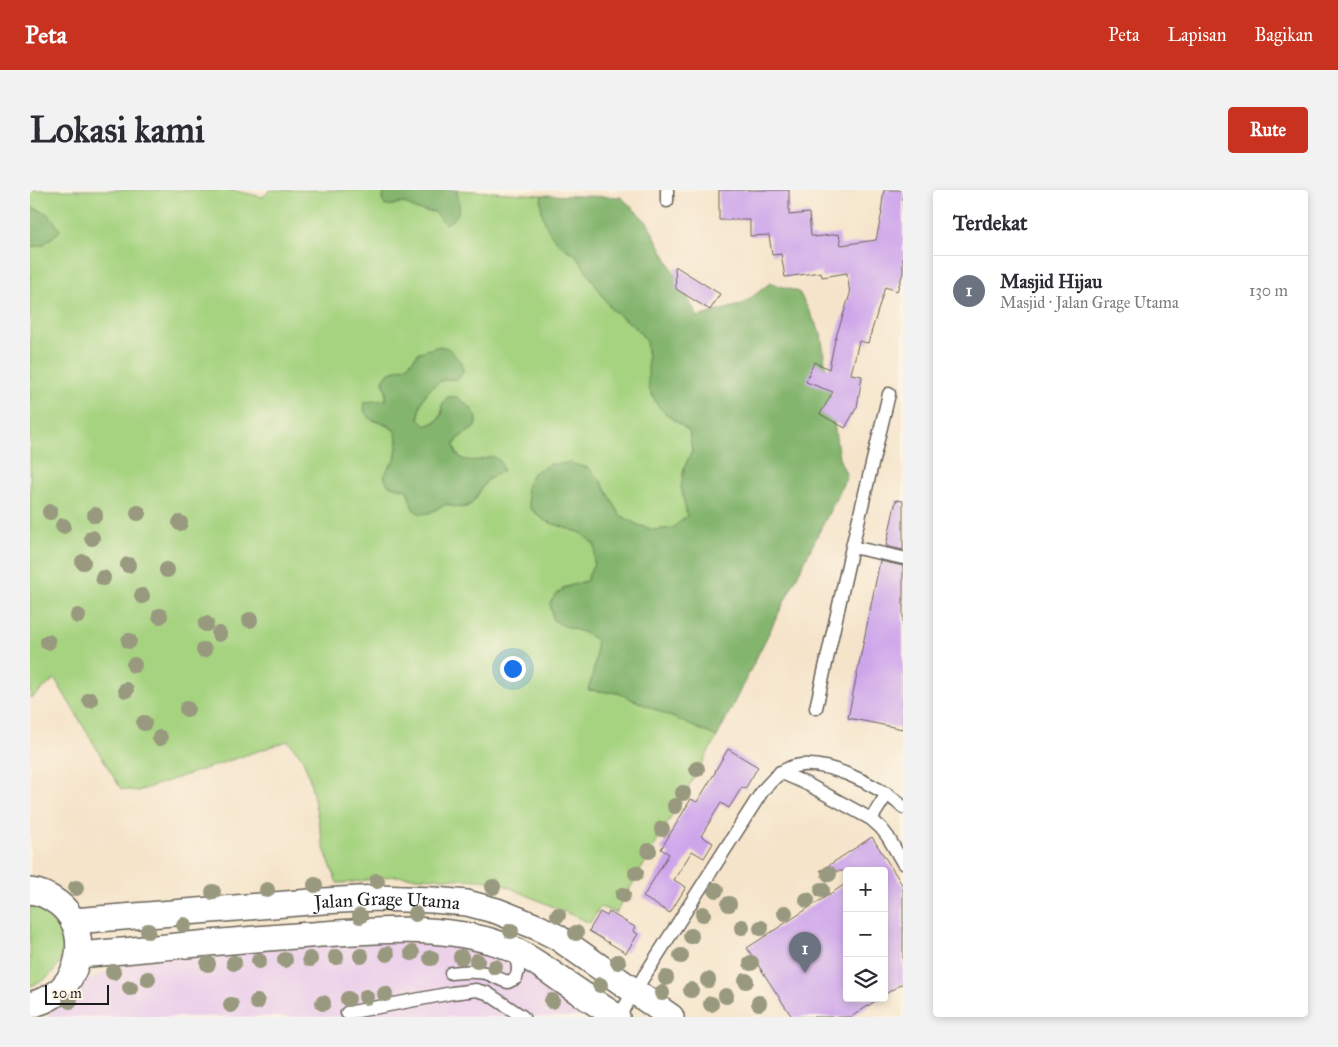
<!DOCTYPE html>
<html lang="id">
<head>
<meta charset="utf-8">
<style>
	:root { --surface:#fff; --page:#f2f2f3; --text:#2b2b33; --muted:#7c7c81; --line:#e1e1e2; --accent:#c8321e }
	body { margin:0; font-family:"IM FELL Great Primer",serif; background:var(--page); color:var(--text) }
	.controls { position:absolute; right:15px; bottom:15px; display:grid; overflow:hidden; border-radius:5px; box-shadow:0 2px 8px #0003 }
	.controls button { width:45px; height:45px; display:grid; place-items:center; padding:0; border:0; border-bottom:1px solid var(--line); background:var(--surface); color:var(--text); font:25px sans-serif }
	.scale { position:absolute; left:15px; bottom:12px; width:64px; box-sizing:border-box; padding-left:5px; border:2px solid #1c1c1c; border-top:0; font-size:14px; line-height:18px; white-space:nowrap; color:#1c1c1c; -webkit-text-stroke:4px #fcf5e5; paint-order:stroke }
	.you { position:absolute; left:482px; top:478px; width:18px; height:18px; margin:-12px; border:4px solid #fff; border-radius:50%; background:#1a73e8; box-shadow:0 0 0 8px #1a73e833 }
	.badge { display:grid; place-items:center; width:32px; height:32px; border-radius:50%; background:var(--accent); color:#fff; font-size:16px; font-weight:700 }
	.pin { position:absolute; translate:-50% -41px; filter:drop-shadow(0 1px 2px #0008) }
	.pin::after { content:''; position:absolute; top:26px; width:18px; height:15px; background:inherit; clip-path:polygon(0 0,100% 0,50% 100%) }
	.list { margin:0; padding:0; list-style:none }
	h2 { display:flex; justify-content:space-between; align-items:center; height:65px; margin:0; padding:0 20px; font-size:21px }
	h2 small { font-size:16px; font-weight:400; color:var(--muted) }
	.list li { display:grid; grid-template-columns:32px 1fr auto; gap:15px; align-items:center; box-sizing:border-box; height:70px; padding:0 20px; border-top:1px solid var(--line) }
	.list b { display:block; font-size:19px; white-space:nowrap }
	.list p { margin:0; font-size:16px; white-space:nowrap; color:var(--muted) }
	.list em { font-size:16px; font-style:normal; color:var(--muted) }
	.icon { flex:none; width:28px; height:28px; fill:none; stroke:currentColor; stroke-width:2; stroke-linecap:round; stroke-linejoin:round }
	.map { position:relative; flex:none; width:873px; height:827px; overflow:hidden; border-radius:5px }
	header { display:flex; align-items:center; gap:30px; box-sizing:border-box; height:70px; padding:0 25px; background:var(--accent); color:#fff }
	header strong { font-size:24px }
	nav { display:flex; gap:28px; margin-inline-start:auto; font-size:18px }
	.intro { display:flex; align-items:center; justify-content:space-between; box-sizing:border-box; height:120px; padding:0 30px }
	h1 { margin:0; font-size:35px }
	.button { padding:12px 22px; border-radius:5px; background:var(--accent); color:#fff; font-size:18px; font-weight:700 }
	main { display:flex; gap:30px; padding:0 30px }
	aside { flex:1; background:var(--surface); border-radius:5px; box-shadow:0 2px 8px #0003 }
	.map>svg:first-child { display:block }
</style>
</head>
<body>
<header>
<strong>Peta</strong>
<nav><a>Peta</a><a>Lapisan</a><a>Bagikan</a></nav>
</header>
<div class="intro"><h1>Lokasi kami</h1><a class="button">Rute</a></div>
<main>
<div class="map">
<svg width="873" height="827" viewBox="0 0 873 827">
	<rect width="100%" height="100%" fill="#fcf5e5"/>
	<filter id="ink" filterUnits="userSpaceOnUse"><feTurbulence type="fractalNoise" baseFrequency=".02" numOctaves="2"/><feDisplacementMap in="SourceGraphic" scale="10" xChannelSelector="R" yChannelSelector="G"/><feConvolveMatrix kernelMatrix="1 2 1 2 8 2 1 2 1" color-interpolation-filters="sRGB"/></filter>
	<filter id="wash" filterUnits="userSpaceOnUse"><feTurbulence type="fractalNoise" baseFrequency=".0096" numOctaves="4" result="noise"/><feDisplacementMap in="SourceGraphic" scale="20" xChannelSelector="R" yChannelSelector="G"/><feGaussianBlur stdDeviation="1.12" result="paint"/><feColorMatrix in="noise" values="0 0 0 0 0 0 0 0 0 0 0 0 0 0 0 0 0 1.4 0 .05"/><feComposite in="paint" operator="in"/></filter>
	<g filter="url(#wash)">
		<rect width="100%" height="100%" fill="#f5e4ca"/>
		<!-- built -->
		<path fill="#ecd1ea" d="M350,751L440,756L469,766L499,781L567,827H17L27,815L55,792L100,770Z"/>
		<!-- green -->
		<path fill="#a6d380" stroke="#61784e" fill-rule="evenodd" d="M0,0H201L233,7L240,0H355L354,4L355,16L374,13L387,20L405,22L430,14L426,0L512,5L511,11L537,60L546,65L581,119L604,136L616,150L618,170L651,235L659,241L662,261L654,278L655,315L657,326L643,338L624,340L606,334L590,325L571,291L496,299L500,318L515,331L551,343L565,355L564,374L556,391L532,398L540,438L559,444L566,450C567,468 564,483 558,500L588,503L687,547L586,723L570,717L560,733L469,693L451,690L363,686L316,693H307L294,658L280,590L273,569L258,551L108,601L91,599L25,489L0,509V57L13,55L12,21L0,17ZM390,161L429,189C423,189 414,189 409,192C396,200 388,214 389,229L396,236C408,231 412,228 412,215L445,237L430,247L424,255L427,264L434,270L444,271L453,270L473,280C468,283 463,286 459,289C443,303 448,327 416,314L399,323L383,319L377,300L358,295V278L365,271L368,251L365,241L358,236L340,229L356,211V200L353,191L358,183L377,176Z
			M0,709C10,713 22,720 28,729C44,755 28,789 0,796Z"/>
		<!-- forest -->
		<path fill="#84b56e" stroke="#506845" d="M355,0H426C431,16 432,27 415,34L405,22L387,20L374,13L356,16L352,11Z
			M512,5L591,7L617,32L668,127L713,114L740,93L769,102L791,144L809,268L817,286L687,547L588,503L558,500C564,483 567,468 566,450C553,439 538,440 523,430L520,413C529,397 540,396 556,391L564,374L565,355L551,343L515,331L500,318L496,299L503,283L520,274L540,273L558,278L571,291L590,325L606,334L624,340L643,338L657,326L651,297L654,278L662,261L659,241L635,223L628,216L619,199L618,189V169L616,150L604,136L581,119L546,65C538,60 529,55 523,47C514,36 509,18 512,5Z
			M0,17C18,23 21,24 30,41L13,55L0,57Z
			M409,156L418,158L431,172L433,181L429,189C423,189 414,189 409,192C396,199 388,214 389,229L396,236L406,232L412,225V215L417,207H427L442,219L447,227L445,237L430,247L424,254C424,255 426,263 426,263C433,275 452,270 463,266L470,271L473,280C468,284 460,287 456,292C443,310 442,324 416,314L399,323L390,324L383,319L377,300L358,295L354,287L358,278L365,270L368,251L365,241L358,235L340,229L334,221L335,212L356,210V200L353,191L358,183L377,176L390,162Z"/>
		<g id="blocks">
			<!-- building -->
			<path fill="#cda5eb" d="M689,0H759V25L779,23L781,46H785V47L809,44L811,55L846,50L852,22H851L854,0H873V83L867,101L855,97L838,153L829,151L821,184L832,186L827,217L815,238L790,224L803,202L776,192L784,172L799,179L805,150L820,104L817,83L792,87L791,82L755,87L751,64L742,65L739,45L720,46V30H689Z
				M645,76L690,104L680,120L646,99Z
				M866,310L873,311V360L856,356Z
				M850,371L873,376V539L818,528Z
				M698,559L728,577L715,599L712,597L699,618L691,613L671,646L683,653L674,668L662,661L644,690L656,697L640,723L613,707L639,664L631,659L661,609L667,612L686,581H685Z
				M842,647L873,696V793L854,805V681H790Z
				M817,693V808H850L821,827H762L717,758Z
				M570,722L577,726L579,722L605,737L603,741L608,744L596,763L559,741Z"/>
		</g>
	</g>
	<g filter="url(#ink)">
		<use href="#blocks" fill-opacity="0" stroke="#686259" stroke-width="1"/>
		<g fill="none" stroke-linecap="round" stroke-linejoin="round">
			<!-- service casing -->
			<g stroke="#686259" stroke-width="15">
				<path id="service" d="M637,0V11
					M822,357L873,368
					M786,518L822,357L859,204
					M750,582L777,594L841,629L851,638L858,647L873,673
					M841,629L857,604
					M421,783C433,782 446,780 459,784C466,787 470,790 478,792L486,788L488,781L487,762
					M317,823L422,803L446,800L457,803L493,827
					M588,827L733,600C741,592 748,582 759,578C790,565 850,596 873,617"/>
			</g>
			<!-- minor casing -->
			<g stroke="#686259" stroke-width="28">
				<g id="minor">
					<path d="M0,701C11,702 20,707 28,713C57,735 54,779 28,802C20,809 10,812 0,815"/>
					<path id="s1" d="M43,731L293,711L347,708L403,710L437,713L467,721L507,737L527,747L641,827"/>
					<path d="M49,765C126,758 203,750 279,745C337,741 404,734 460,751C486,758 509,774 530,789C549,802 568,815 587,827"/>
				</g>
			</g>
			<!-- service -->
			<use href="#service" stroke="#fff" stroke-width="12"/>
			<!-- minor -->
			<use href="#minor" stroke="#fff" stroke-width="25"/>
		</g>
		<!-- trees -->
		<g fill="#98997e">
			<circle cx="20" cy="322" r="8"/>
			<circle cx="108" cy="323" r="8"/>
			<circle cx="65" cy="325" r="8"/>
			<circle cx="150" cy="333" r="8"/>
			<circle cx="33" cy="336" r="8"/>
			<circle cx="62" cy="348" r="8"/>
			<circle cx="53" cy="372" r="8"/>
			<circle cx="98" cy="375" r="8"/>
			<circle cx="137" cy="380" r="8"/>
			<circle cx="73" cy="388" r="8"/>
			<circle cx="112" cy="406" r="8"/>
			<circle cx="48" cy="426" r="8"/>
			<circle cx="130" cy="426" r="8"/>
			<circle cx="220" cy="430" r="8"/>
			<circle cx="176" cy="434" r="8"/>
			<circle cx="189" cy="444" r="8"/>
			<circle cx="99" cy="451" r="8"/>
			<circle cx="18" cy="452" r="8"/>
			<circle cx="174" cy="460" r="8"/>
			<circle cx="104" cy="475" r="8"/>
			<circle cx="96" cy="500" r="8"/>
			<circle cx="60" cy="510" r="8"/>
			<circle cx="157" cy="519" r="8"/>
			<circle cx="114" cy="533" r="8"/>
			<circle cx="130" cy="548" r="8"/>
			<circle cx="667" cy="579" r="8"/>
			<circle cx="653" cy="603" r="8"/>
			<circle cx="645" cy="616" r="8"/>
			<circle cx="632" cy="639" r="8"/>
			<circle cx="619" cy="661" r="8"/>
			<circle cx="606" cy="683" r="8"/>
			<circle cx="799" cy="684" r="8"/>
			<circle cx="347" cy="691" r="8"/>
			<circle cx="285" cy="695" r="8"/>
			<circle cx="463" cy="697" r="8"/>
			<circle cx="46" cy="698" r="8"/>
			<circle cx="237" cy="700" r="8"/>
			<circle cx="686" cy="700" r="8"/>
			<circle cx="792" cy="700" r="8"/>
			<circle cx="183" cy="702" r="8"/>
			<circle cx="593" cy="705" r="8"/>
			<circle cx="777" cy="710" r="8"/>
			<circle cx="699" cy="714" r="8"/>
			<circle cx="755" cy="723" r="8"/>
			<circle cx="385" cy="724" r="8"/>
			<circle cx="673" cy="724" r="8"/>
			<circle cx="528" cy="725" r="8"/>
			<circle cx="330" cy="726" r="8"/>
			<circle cx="154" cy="735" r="8"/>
			<circle cx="712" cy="737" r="8"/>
			<circle cx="731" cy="738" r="8"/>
			<circle cx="118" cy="741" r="8"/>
			<circle cx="481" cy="741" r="8"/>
			<circle cx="546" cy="743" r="8"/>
			<circle cx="661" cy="746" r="8"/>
			<circle cx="382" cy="763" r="8"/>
			<circle cx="357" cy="764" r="8"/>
			<circle cx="331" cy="766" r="8"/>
			<circle cx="651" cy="766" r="8"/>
			<circle cx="306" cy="767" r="8"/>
			<circle cx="431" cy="767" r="8"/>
			<circle cx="401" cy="768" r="8"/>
			<circle cx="280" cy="769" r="8"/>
			<circle cx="255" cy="770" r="8"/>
			<circle cx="229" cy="771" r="8"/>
			<circle cx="447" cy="771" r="8"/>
			<circle cx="588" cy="772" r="8"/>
			<circle cx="204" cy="773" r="8"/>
			<circle cx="721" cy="773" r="8"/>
			<circle cx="178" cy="774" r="8"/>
			<circle cx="465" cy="777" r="8"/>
			<circle cx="83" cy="782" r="8"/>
			<circle cx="636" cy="788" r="8"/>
			<circle cx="118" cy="789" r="8"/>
			<circle cx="678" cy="790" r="8"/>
			<circle cx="716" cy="791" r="8"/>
			<circle cx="570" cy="795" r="8"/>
			<circle cx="100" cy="798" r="8"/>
			<circle cx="661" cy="800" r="8"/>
			<circle cx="632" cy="803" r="8"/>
			<circle cx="355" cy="804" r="8"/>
			<circle cx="696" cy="806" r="8"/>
			<circle cx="336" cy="807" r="8"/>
			<circle cx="318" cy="809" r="8"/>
			<circle cx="40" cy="811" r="8"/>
			<circle cx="522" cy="811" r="8"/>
			<circle cx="227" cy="812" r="8"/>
			<circle cx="293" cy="813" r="8"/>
			<circle cx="729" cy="813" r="8"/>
			<circle cx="681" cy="814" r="8"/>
			<circle cx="201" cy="815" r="8"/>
		</g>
	</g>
	<g text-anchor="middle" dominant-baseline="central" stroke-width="5" stroke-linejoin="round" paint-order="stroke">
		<!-- street labels -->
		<g font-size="19" fill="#1c1c1c" stroke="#fcf5e5">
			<text stroke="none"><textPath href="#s1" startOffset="315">Jalan Grage Utama</textPath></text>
		</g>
	</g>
</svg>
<div class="controls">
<button>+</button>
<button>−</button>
<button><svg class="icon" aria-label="layers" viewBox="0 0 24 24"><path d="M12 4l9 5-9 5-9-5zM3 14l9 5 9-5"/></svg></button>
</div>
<div class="scale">20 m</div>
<div class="you"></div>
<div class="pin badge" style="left:775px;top:783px;background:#6b7280">1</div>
</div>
<aside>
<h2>Terdekat<small></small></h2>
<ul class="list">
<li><span class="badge" style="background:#6b7280">1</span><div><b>Masjid Hijau</b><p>Masjid · Jalan Grage Utama</p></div><em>130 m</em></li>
</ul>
</aside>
</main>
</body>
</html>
